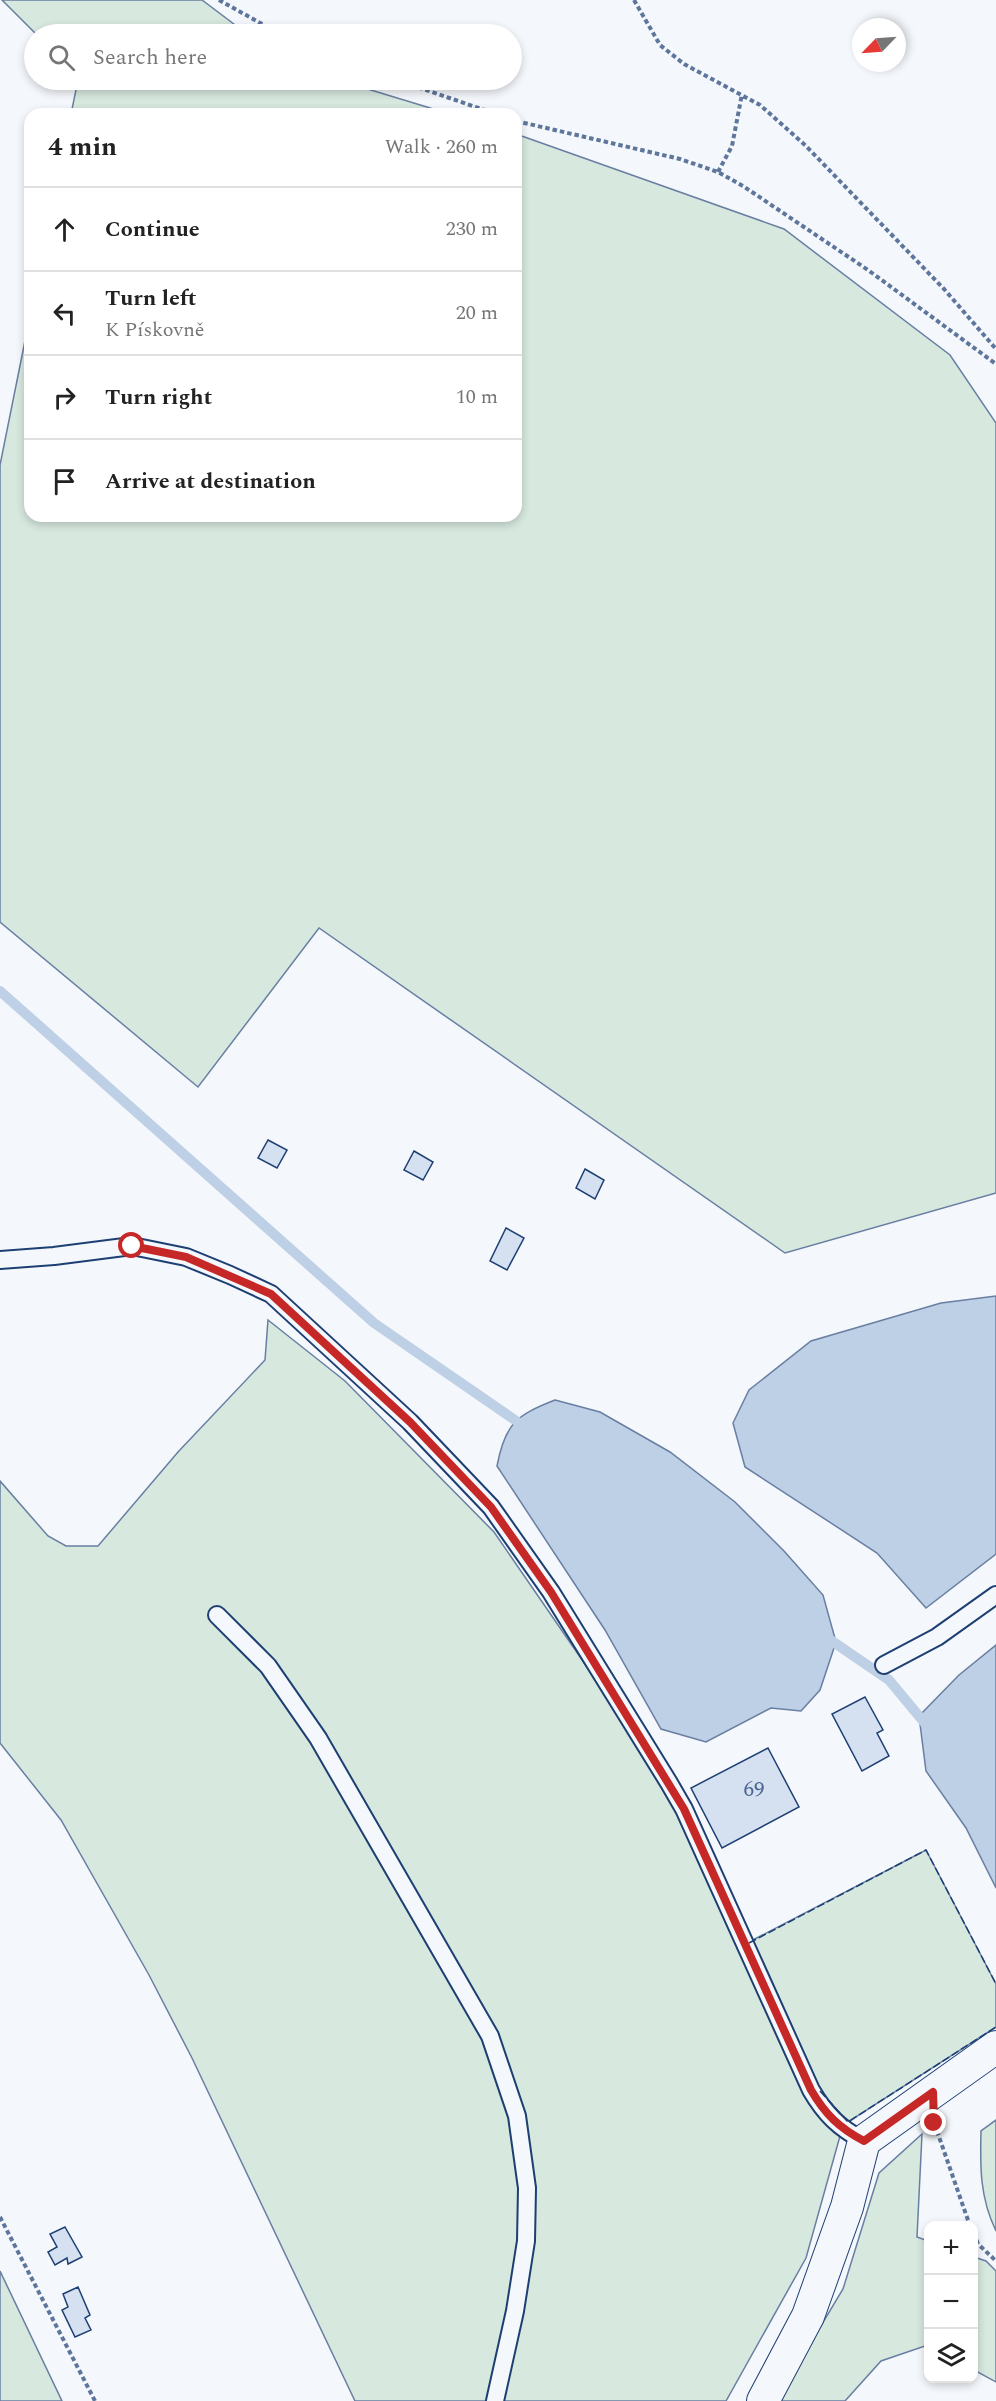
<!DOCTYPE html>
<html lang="en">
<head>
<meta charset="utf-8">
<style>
	:root { --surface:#fff; --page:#f6f6f6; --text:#222; --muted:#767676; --line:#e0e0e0 }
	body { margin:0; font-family:Spectral,serif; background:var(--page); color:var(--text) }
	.controls { position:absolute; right:18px; bottom:18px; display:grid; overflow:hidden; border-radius:12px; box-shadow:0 3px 9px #0003 }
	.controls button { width:54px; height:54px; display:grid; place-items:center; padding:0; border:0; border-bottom:2px solid var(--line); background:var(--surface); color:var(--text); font:30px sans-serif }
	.compass { position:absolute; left:852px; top:18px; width:54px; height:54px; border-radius:50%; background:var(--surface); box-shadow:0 3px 9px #0003; rotate:245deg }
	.stop { position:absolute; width:18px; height:18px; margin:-14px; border:4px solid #c62828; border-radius:50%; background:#fff }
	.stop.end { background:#c62828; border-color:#fff; box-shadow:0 2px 6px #0008 }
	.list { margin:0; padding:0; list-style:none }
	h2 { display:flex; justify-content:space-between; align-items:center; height:78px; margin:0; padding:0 24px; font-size:26px }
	h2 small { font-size:20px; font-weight:400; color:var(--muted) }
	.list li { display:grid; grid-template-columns:39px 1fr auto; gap:18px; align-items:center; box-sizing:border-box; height:84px; padding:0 24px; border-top:2px solid var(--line) }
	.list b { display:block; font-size:22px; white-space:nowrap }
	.list p { margin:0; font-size:20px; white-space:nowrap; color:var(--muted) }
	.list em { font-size:20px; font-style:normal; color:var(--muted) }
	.icon { flex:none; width:33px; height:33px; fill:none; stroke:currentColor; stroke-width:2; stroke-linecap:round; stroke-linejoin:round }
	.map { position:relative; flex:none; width:996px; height:2401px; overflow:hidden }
	.search { position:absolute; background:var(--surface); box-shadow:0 3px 9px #0003; left:24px; top:24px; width:498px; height:66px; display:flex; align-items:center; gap:15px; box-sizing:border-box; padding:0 21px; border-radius:33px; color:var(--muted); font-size:22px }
	.panel { position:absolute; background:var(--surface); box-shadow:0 3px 9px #0003; left:24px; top:108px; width:498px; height:414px; border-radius:18px }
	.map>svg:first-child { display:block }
</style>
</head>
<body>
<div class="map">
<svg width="996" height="2401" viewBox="0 0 996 2401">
	<rect width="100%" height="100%" fill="#f4f7fb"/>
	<!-- green -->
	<path fill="#d7e8df" stroke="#687fa3" stroke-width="1.5" d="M2,0H202L247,34H36Z
		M78,80H338L450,114H71Z
		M516,134L784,229L950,355L996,423V1193L785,1253L319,928L198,1087L0,922V465L30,316V516H516Z
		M268,1320L345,1381L494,1532L609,1699L693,1831L749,1942L926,1850L996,1984V2027L848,2122L822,2093L840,2136L806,2258L726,2401H355L192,2058L149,1975L61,1820L0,1743V1481L48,1536L66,1546H98L178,1452L265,1360Z
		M996,2120V2231C980,2198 980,2168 981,2131Z
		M922,2134L917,2237L928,2241V2345L881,2361L845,2401H776L843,2289L879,2173Z
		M974,2257L986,2261L996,2271V2382L974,2370Z
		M0,2271L62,2401H0Z"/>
	<!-- water -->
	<path fill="#bed0e5" stroke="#687fa3" stroke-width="1.5" d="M996,1296V1554L926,1608L877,1553L745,1467L733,1423L749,1390L811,1341L941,1303Z
		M555,1400L600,1412L670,1452L735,1502L784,1551L823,1595L836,1642L820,1690L801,1711L771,1708L706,1742L661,1729L605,1630L497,1466C505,1423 517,1415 555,1400Z
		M996,1645V1888L966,1828L926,1771L919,1716L959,1675Z"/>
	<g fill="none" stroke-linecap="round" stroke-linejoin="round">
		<!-- stream -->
		<path stroke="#bed0e5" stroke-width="10" d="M0,991L374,1323L528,1429
			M826,1637L889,1680L928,1727"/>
	</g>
	<!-- building -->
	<path fill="#d5e0f0" stroke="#1d3f73" stroke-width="1.5" d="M268,1140L287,1150L277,1168L258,1158Z
		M414,1151L433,1162L423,1180L404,1170Z
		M585,1169L604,1180L595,1199L576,1188Z
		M506,1228L524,1238L507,1270L490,1261Z
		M865,1697L883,1730L877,1733L889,1756L862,1771L832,1714Z
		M768,1748L799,1807L722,1848L691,1788Z
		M65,2227L82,2257L68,2264L67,2258L55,2265L48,2252L57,2247L50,2234Z
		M78,2287L90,2315L85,2318L91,2330L75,2337L62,2310L68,2307L63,2294Z"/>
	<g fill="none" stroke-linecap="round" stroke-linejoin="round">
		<!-- lane casing -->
		<g stroke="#1d3f73" stroke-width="20">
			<path id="lane" d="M0,1260L54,1256L132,1246L186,1257L230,1275L271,1294L410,1422L491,1507L551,1592L669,1783L684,1809L811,2090C825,2114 839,2128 864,2141
				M217,1615L268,1666L318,1738L490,2036L517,2116L527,2188L526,2241L515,2311L495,2401
				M884,1665L937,1637L996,1595"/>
		</g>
		<!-- street casing -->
		<g stroke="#1d3f73" stroke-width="34">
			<path id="street" d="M763,2401L808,2316L847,2207L864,2141L996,2047"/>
		</g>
		<!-- path -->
		<path stroke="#5e769c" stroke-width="4" stroke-dasharray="4.5 3" stroke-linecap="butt" d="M219,0L280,34
			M634,0L660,45L684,64L760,105L806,146L944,289L996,349
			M397,80L496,114
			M516,121L680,159L718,172L743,186L868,270L996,364
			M718,172L732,146L742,94
			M937,2131L970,2226
			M0,2217L95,2401
			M974,2233L978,2244L996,2261"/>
		<!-- lane -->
		<use href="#lane" stroke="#f4f7fb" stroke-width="16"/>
		<!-- street -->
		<use href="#street" stroke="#f4f7fb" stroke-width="32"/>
		<!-- fence -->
		<path stroke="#1d3f73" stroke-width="1.5" stroke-dasharray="8 3" stroke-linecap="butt" d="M749,1943L926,1850L996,1984
			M820,2091L848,2122L996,2027"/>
	</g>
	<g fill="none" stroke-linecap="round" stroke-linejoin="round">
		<!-- route -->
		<path stroke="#c62828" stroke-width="8" d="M132,1246L186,1257L271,1294L410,1422L491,1507L551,1592L684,1809L811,2090C825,2114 839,2128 864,2141L933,2092L934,2123"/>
	</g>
	<g text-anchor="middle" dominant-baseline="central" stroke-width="4.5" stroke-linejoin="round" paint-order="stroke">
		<!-- number labels -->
		<g font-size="21" fill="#4b6792">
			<text x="754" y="1790">69</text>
		</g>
	</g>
</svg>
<div class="controls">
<button>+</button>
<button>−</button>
<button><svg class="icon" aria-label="layers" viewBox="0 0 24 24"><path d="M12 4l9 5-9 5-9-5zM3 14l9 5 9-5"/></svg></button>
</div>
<svg class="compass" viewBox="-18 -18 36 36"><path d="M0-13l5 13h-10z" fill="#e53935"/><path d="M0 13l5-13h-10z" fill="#767676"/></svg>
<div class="stop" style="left:132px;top:1246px"></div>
<div class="stop end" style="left:934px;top:2123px"></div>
<div class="search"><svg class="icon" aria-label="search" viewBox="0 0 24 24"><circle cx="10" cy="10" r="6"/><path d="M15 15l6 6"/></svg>Search here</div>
<section class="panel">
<h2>4 min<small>Walk · 260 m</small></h2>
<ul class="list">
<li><svg class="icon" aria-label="ahead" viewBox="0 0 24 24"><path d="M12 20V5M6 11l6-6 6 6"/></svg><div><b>Continue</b></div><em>230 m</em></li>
<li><svg class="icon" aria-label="left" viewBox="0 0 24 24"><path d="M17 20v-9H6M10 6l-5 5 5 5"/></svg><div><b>Turn left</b><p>K Pískovně</p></div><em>20 m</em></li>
<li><svg class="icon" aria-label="right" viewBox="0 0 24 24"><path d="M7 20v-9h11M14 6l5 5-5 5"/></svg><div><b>Turn right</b></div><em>10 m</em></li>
<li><svg class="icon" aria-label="arrive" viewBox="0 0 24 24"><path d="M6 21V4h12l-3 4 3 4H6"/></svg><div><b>Arrive at destination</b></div></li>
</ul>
</section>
</div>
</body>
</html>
